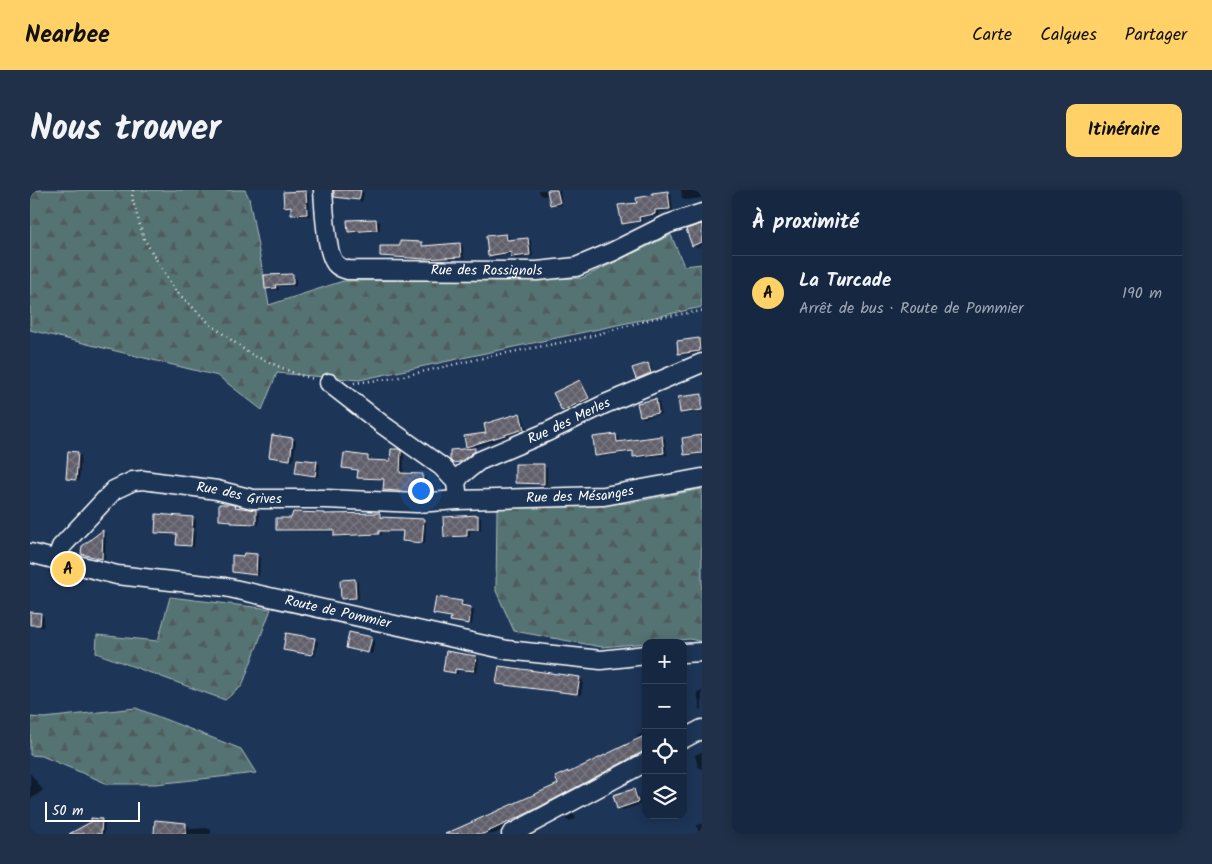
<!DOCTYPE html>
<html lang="fr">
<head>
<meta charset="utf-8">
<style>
	:root { --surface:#162841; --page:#1f3048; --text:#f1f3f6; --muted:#9ea6b1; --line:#35445a; --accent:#ffd166 }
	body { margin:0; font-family:Kalam,sans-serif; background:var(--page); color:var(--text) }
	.controls { position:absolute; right:15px; bottom:15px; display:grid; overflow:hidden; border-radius:10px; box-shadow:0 2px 12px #0003 }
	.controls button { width:45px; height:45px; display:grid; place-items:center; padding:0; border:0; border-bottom:1px solid var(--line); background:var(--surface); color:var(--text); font:25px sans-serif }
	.scale { position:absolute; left:15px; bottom:12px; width:95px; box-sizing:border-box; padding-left:5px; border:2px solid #fff; border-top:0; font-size:14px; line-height:18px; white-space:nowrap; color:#fff; -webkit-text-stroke:4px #1d3557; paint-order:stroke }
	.you { position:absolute; left:390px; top:300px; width:18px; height:18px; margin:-12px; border:4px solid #fff; border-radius:50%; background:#1a73e8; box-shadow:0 0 0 8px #1a73e833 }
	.badge { display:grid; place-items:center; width:32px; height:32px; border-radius:50%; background:var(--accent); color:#111; font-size:16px; font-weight:700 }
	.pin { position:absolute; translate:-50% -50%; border:2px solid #fff; box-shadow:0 1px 5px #0006 }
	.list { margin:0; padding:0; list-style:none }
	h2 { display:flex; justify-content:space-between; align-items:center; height:65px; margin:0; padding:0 20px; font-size:21px }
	h2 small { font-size:16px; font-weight:400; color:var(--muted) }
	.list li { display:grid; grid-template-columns:32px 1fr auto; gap:15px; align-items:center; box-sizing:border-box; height:75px; padding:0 20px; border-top:1px solid var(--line) }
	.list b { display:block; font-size:19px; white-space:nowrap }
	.list p { margin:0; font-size:16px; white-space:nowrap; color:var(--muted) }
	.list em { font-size:16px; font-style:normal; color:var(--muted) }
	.icon { flex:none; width:28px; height:28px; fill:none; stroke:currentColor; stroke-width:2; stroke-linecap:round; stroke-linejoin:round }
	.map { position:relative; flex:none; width:672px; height:644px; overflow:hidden; border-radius:10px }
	header { display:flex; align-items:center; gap:30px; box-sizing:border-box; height:70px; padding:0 25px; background:var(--accent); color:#111 }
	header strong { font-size:24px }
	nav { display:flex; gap:28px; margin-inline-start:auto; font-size:18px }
	.intro { display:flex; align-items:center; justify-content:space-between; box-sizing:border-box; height:120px; padding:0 30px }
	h1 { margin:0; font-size:35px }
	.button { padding:12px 22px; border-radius:10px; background:var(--accent); color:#111; font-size:18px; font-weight:700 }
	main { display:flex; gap:30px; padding:0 30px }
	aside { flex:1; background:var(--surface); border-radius:10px; box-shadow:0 2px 12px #0003 }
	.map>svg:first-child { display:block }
</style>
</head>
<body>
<header>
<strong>Nearbee</strong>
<nav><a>Carte</a><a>Calques</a><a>Partager</a></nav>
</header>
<div class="intro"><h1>Nous trouver</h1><a class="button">Itinéraire</a></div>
<main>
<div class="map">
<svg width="672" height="644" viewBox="0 0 672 644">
	<defs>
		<pattern id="forest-firs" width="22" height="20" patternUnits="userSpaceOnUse" patternTransform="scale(1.25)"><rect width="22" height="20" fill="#547373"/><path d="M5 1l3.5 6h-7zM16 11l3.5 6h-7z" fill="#4f5c5c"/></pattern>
		<pattern id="building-cross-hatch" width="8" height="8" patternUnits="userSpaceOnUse" patternTransform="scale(1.25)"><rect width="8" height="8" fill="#605f6b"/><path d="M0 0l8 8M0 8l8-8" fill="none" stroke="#787781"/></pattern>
	</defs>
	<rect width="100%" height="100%" fill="#1d3557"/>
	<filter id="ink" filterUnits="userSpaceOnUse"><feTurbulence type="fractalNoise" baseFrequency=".02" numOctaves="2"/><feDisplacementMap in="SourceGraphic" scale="10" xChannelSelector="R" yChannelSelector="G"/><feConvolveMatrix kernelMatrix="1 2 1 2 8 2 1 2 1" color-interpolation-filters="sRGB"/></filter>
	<g filter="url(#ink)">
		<!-- forest -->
		<path fill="url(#forest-firs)" stroke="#aab9b9" d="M0,0H215L219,8L239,115L313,91L552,88L641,45L654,76L672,74V117L329,190L247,183L232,220L188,186L0,140Z
			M672,299V452L660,449L572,457L484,441L466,401L467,318L598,313Z
			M140,407L241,419L212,496L195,510L66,463L67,445L128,451Z
			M106,518L211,559L226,583L126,594H78L12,566L0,565V527L14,528Z"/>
		<!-- shadow -->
		<path fill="#0007" d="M319,0H330L334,2L332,12L318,8Z
			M509,0H530L532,15L524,16L521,14L519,5L513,6L510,4Z
			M651,0H672V8L655,10L652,8Z
			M275,2L279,4L280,26H266L262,24V18L255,16Z
			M638,2L641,4L643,20L628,22V26L612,28V32L596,35L593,33L608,14Z
			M346,30L350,32V41L323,43L319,41V32Z
			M672,35V55L667,57L663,55Z
			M476,45L479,47L480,51L498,49L501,51L503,66L486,69L483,67L482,64L463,67L459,65Z
			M392,53L395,57L430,54L433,56L434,68L400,71L354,67L351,65L371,58Z
			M262,86L266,88V96H248L249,100H239L236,98Z
			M669,149L672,151V163L653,165L649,163Z
			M618,174L621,176L624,185L610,190L607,188Z
			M550,192L553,194L561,210L536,222L533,220Z
			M672,205V222L654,224L651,222Z
			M625,210L629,212L631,224L614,228L611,226Z
			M489,225L493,226L497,240L442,258L447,263L434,273L427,274L424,272L443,260L437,257L436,247L458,244Z
			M586,245L589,247L590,253L632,247L635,249L637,265L608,268L605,266L604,262L570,267L566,265Z
			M672,247V264L659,266L656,264Z
			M263,249L266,251L263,271L241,266Z
			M368,260L374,264L373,284L392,285L396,287L395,299H389L388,303L358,302L355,300V290L332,289L329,287V281L313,277L338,267L341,269V271L362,272Z
			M39,262L51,265L49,291L37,289Z
			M286,273L290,274L288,287L270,285L267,283Z
			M514,276L517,278V295L489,294L486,292Z
			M205,317L229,323V335L206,334L190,329Z
			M350,324L353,326V329L393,330L396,332L395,354L376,353L373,351L374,342H352V345L308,347L305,345V342L251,341L248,339L297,326Z
			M127,326L163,328L166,330L164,357L151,356L148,354V345L130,344L126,342Z
			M448,326L451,328V340L440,341V347L419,348L415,346Z
			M73,342L76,343L75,369L52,363Z
			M226,365L230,367L229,386L206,383L203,381Z
			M325,390L328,392L329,409L316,410L312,408Z
			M431,413L435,414L434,417L444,420L442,435L425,432L422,430V427L405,423Z
			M0,423L11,424L14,426L13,437L0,436Z
			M341,448L345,450L342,464L317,458Z
			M285,450L288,452L285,466L255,459Z
			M446,467L449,469L447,483L428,480V484L414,480Z
			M549,489L553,491L551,505L471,495L468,493Z
			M672,501V520L670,519L667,502Z
			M653,525L661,536L653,540Z
			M616,542V564L501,624L473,635L475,639L463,644H421L530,594L538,583L540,584L608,550L607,546Z
			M672,562V579L668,577L665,565Z
			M0,583L13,600L0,610Z
			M604,600L607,602L611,614L592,620L588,618Z
			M544,624L546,629L538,631L536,628Z
			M72,630L75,632L74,644H50V637H54Z
			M155,634L159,636V639L178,638L181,640V644H126Z
			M672,634V644H669L667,635Z"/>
		<!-- building -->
		<path fill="url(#building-cross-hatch)" stroke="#fff" d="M304,0H331L329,10L304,7Z
			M517,0H527L530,13L520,15Z
			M276,1L277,24L261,25V16L254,17L253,2Z
			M638,1L640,19L625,20V24L609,27L610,31L592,34L588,15L607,13L606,8L623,5L622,3Z
			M346,29L347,40L318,42L317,30Z
			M672,34V52L662,56L656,39Z
			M476,44L477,50L498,48L500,65L481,67V62L458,66L456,46Z
			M370,51L392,52V56L430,53L431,67L395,69L350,66V56H370Z
			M263,84V94L245,95L246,98L235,99L234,85Z
			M669,148L670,161L648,164L647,151Z
			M618,173L621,183L606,189L602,178Z
			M550,190L559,208L532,221L523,203Z
			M672,204V220L650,223L648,207Z
			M626,209L628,223L610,226L607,213Z
			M490,223L494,239L436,257L434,246L456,243L454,234Z
			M586,244L587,252L632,246L634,263L603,267V261L565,266L563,247Z
			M242,245L263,248L260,270L239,267Z
			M672,245V263L654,265L652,248Z
			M445,258V261L430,272L423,273L420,270V260Z
			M361,259H369L371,261L370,283L393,284L392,298H385V302L353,300L354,289L327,288L328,280L312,278L314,263L338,266V270L360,271Z
			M38,261L48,262L46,290L36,289Z
			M267,269L287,271L285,286L265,283Z
			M485,274H514V294L485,293Z
			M189,314H200L206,316L205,317L226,320V334L201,333V331L189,330Z
			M263,322L295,323V324L350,323V327L394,329L392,353L372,351L373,341H349V344L304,346V340H246V328H261Z
			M126,324L163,327L161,356L146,355L147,344L125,343Z
			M448,325V339H437V346L414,347L413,327Z
			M73,340L72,369L51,364L52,356Z
			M214,363L227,364L226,385L202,382V365L213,366Z
			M325,389L326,408L311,409L310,390Z
			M406,407L432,411L431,415L441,417L439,434L420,431L421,427L403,424Z
			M0,422L11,423L10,435H0Z
			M319,442L342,447L338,463L316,458Z
			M256,443L285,448L282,465L253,460Z
			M416,461L446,466L444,481L425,479V483L413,481Z
			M469,476L550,487L547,504L466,494Z
			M616,545V560L498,623L453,644H415L528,594L525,587L538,581V583Z
			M604,599L608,612L587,619L583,605Z
			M61,628L72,629L71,644H39L61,632Z
			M125,630L156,633V644H124Z"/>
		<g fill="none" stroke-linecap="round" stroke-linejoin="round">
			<!-- minor casing -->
			<g stroke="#fff" stroke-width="21">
				<g id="minor">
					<path id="s1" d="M293,0C294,14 296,67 307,75C310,78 314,79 318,80L507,81L546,77L582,62L638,34L672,23"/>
					<path d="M299,193L353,235L412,277L426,292"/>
					<path id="s2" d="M428,310L426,292L431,285L449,271L515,243L575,214L672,173"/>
					<path id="s3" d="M0,363L87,385L195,397L477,460L571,470L616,465"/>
					<path id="s4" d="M26,370L31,357L84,300L103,291L113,290L187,300L223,309H296L387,313L428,310L574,306L672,288"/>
					<path d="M653,463L672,462"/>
					<path d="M653,549L672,539"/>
					<path d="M481,644L616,572"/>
				</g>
			</g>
			<!-- path -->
			<path stroke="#fff" stroke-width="2.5" stroke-dasharray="1 4" stroke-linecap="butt" d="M103,0L102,8L114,49L144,99L180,134L220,164L266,184L284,189
				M324,193L365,188L461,166L550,149L625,128L672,121"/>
			<!-- minor -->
			<use href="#minor" stroke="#1d3557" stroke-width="18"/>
		</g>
	</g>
	<g text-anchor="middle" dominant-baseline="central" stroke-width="5" stroke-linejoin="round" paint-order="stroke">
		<!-- street labels -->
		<g font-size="14" fill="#fff" stroke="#1d3557">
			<text stroke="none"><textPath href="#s1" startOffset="228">Rue des Rossignols</textPath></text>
			<text stroke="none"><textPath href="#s2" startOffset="148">Rue des Merles</textPath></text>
			<text stroke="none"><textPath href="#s4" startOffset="220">Rue des Grives</textPath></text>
			<text stroke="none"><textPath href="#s4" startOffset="562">Rue des Mésanges</textPath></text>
			<text stroke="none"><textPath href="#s3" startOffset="314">Route de Pommier</textPath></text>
		</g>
	</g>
</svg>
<div class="controls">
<button>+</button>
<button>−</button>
<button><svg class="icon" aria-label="locate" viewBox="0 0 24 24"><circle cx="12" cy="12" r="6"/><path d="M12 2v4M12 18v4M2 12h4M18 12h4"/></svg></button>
<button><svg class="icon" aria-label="layers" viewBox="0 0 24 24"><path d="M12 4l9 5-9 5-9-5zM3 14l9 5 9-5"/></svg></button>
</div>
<div class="scale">50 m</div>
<div class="you"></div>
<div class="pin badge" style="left:38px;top:379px">A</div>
</div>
<aside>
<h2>À proximité<small></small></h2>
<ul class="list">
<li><span class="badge">A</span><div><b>La Turcade</b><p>Arrêt de bus · Route de Pommier</p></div><em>190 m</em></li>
</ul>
</aside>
</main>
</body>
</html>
